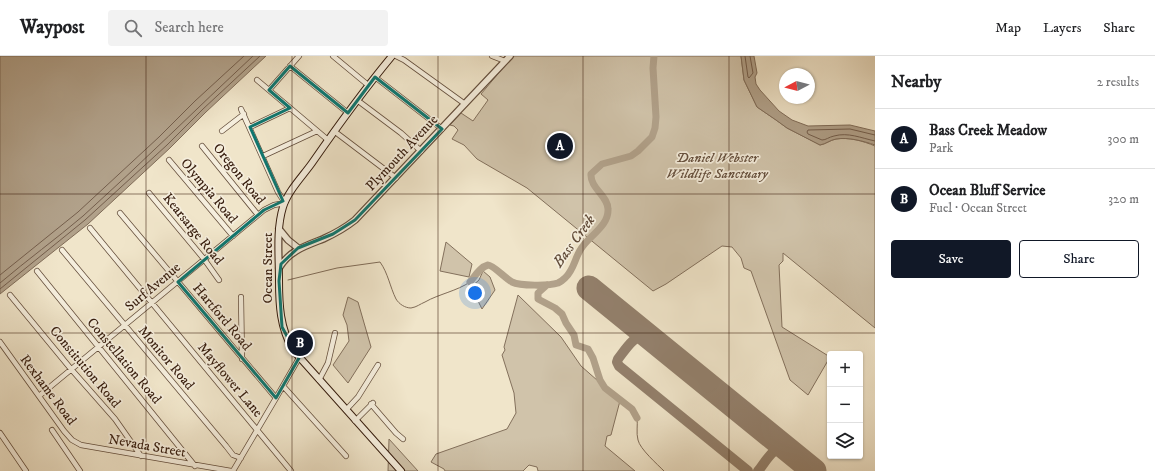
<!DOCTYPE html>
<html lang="en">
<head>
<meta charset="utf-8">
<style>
	:root { --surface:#fff; --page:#f2f2f2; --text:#202124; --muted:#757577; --line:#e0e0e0; --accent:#111827 }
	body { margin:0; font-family:"IM FELL DW Pica",serif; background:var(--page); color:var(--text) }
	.controls { position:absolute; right:12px; bottom:12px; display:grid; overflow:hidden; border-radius:4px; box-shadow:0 1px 3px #0004 }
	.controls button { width:36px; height:36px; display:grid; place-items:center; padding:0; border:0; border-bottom:1px solid var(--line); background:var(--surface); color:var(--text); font:20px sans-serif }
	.compass { position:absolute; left:779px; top:12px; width:36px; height:36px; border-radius:50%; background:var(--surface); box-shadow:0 1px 3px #0004; rotate:263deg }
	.you { position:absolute; left:475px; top:237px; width:14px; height:14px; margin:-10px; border:3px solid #fff; border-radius:50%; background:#1a73e8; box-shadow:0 0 0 6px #1a73e833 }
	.badge { display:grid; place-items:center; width:26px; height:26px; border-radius:50%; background:var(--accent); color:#fff; font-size:13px; font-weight:700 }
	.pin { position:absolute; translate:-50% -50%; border:2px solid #fff; box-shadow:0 1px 4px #0006 }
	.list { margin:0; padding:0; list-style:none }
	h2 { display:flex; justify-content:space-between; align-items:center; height:52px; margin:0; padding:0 16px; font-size:17px }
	h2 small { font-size:13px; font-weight:400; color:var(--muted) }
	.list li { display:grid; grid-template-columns:26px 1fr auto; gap:12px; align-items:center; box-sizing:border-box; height:60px; padding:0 16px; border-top:1px solid var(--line) }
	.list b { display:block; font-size:15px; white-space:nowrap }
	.list p { margin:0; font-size:13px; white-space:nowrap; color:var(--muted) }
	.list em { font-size:13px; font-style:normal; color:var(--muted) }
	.actions { display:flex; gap:8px; padding:12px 16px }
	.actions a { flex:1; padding:9px 0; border:1px solid var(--accent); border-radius:4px; text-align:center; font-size:14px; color:var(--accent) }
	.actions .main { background:var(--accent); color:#fff }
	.icon { flex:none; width:22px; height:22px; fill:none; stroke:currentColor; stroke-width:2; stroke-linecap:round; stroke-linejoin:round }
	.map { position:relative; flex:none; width:875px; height:415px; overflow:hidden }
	header { display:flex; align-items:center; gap:24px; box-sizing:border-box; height:56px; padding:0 20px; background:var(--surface); border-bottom:1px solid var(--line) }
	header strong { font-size:19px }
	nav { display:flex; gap:22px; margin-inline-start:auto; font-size:14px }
	.search { width:280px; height:36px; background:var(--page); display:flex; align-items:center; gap:10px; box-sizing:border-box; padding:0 14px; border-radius:4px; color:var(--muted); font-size:15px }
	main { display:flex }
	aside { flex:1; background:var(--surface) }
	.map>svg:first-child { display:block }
</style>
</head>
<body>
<header>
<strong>Waypost</strong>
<div class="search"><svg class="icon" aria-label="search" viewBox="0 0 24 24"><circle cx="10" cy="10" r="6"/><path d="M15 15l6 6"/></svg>Search here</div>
<nav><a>Map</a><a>Layers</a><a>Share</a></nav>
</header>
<main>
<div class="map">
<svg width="875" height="415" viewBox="0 0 875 415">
	<rect width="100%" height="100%" fill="#f0e5ca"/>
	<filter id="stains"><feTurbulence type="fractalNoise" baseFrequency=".005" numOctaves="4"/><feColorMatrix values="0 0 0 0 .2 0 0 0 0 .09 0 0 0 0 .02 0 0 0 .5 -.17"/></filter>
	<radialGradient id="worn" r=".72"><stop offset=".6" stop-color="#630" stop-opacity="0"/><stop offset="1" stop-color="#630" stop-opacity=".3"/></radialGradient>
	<!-- green -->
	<path fill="#d0c3aa" stroke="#83705c" d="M513,0H741L744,24L757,51L776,64L787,72L820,89C826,88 830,84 836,83C849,81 863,85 875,90V272L783,197V205L779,209L782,271L830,301L808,339L790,324L751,215L744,212L741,202L732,191L722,190L666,228L653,235L527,132L477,103L464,89L452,83L458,74L454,70L450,69L461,57L473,65L488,44L481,38Z
		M446,186L472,208L469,221L440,215Z
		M483,215L490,221L495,234L482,253L471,231L479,224Z
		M518,239L561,281L581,310L606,332L621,341L611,379L607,380L605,390L635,415H538L537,411L529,409L523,415H445L444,413L431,406L436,398L507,373L516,357L514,337L502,299L505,294L504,291Z
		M348,241L358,246L371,291L348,327L333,309L349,285L347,269L343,259Z
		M389,383L418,415H388Z"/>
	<!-- water -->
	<path fill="#b1a18a" stroke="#806c58" d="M0,0H266L206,56L170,92L88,168L0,238Z
		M741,0H754L757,17L755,21L756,28L760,34L779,55L792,64L808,70L850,69L875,75V89C863,85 849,81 836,83C830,84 826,88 820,89L787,72L776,64L757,51L744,24Z"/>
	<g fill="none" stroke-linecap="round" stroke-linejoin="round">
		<!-- shore -->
		<path stroke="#745e4c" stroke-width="1" d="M745,0L748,21L749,22L753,17L750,0
			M875,79L850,73L808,74L807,76L808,78L822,84C826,84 829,81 834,80C848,76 861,82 875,85
			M0,219L78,156L159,81L195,45L244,0
			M0,227C27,204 56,183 83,160C141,108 196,53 253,0
			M0,233L85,164L167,89L203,53L260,0"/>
		<!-- stream -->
		<path stroke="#806c58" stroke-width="1" d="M288,224L337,212L380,206C388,217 390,231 396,243C399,248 405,252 411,252C417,251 420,248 425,246C439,238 457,235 470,226
			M637,362C638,369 636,377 638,384C640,393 657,408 664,415"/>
		<!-- river -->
		<path stroke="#b1a18a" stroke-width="7" d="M470,226C475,220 480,211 488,209C493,209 505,222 512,226C520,230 549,230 558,227C560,226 563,224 565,222C575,213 575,199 583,190C591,179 609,169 608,153C608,140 590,132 591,118L602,108L631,100L638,95L652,81L655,72L656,61L653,12L654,0
			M547,229L538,237V243L555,252L562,258L566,267L574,279L576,289L588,293L593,302L600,324L605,332L632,353L637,362"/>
		<!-- taxiway -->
		<path stroke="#93806c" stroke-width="10" d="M647,280C635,277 625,294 618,303L617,306L619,310L748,415
			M747,362L774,384L776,389L775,394
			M758,415C765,407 774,388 786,393L812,415"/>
		<!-- runway -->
		<path stroke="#93806c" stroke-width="25" d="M589,232L814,415"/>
		<!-- minor casing -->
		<g stroke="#644e3c" stroke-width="6">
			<path id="minor" d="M333,0L368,29
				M396,0L404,4L465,48
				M492,0L505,5
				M290,10L348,57
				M375,21L442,73
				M257,24L328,84
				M269,34L299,0
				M357,44L401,77L421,95
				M250,71L290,52
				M222,75L244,58
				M334,75L396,122
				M202,90L258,159
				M263,100L317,75
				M169,104L233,180
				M149,137L204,203L219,224
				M120,157L276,342
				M90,172L291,415
				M62,194L226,390L233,399L241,402
				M37,215L195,410
				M10,239L71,313L115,363L141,400
				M241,241L242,303
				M0,286L64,375L72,384L81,389L231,415
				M319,324L328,307L335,277
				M283,330L346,400
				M39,340L264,154L274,149L285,147L278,136L241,53
				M371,348L396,377L403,383
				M346,354L358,341L378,309
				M355,365L373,347
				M52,374L80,415
				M0,377L26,415
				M233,415L276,342L299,302"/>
		</g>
		<!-- tertiary casing -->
		<g stroke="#644e3c" stroke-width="8">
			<path id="tertiary" d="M279,173L288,184L298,192
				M279,212C289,195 305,190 323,183C334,178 345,172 355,164L510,0"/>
		</g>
		<!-- secondary casing -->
		<g stroke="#361c0d" stroke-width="8">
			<path id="secondary" d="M392,0C363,35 337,71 312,107C302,121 288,135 283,151C276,174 279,200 279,224C279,249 280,272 293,294L401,415"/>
		</g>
		<!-- minor -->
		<use href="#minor" stroke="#f5eedd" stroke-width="4.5"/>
		<!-- tertiary -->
		<use href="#tertiary" stroke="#f5eedd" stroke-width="5.5"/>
		<!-- secondary -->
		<use href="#secondary" stroke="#f5eedd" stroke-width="6"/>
	</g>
	<!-- marked area -->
	<path fill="none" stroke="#0f766e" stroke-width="3" stroke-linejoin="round" d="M290,10L348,57L375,21L442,73L355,164L333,178L298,192L281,208L279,225L282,271L299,302L276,342L178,226L264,154L283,145L250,71L290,52L269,34Z"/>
	<!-- grid -->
	<path fill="none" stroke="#361c0d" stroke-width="1" stroke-opacity="0.55" d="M146,0V415M292,0V415M438,0V415M583,0V415M729,0V415M0,138H875M0,277H875"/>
	<g text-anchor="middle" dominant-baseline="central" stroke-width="3.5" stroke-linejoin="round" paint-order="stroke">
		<!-- street labels -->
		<g font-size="14" fill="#361c0d" stroke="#f5eedd">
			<text transform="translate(402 97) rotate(-47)">Plymouth Avenue</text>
			<text transform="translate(239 118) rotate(51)">Oregon Road</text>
			<text transform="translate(209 135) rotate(50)">Olympia Road</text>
			<text transform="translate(193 173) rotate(51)">Kearsarge Road</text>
			<text transform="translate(268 212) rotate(-90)">Ocean Street</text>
			<text transform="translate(153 231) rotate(-40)">Surf Avenue</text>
			<text transform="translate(222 261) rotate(50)">Hartford Road</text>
			<text transform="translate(166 302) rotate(50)">Monitor Road</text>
			<text transform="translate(124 305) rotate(50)">Constellation Road</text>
			<text transform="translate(85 311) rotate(50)">Constitution Road</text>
			<text transform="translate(230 324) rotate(50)">Mayflower Lane</text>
			<text transform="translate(48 334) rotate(53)">Rexhame Road</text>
			<text transform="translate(147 390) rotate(10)">Nevada Street</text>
		</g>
		<!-- park labels -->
		<g font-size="14" font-style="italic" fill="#644e3c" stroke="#f5eedd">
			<text x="717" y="102">Daniel Webster<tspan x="717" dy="16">Wildlife Sanctuary</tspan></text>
		</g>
		<!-- water labels -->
		<g font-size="15" font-style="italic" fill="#614b39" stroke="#f5eedd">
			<text transform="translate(574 185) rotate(-54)">Bass Creek</text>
		</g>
	</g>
	<rect width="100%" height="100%" filter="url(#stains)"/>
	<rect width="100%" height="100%" fill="url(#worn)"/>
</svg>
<div class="controls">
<button>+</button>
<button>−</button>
<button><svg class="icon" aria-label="layers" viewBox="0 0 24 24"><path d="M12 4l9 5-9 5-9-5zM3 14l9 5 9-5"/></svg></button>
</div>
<svg class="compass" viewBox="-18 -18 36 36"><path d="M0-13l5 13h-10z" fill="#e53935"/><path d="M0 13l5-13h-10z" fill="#757577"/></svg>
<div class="you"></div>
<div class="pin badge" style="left:560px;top:90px">A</div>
<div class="pin badge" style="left:300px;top:287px">B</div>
</div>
<aside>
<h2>Nearby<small>2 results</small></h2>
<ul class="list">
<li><span class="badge">A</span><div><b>Bass Creek Meadow</b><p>Park</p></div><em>300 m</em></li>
<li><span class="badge">B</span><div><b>Ocean Bluff Service</b><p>Fuel · Ocean Street</p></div><em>320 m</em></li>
</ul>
<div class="actions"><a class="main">Save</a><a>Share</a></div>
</aside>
</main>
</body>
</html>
